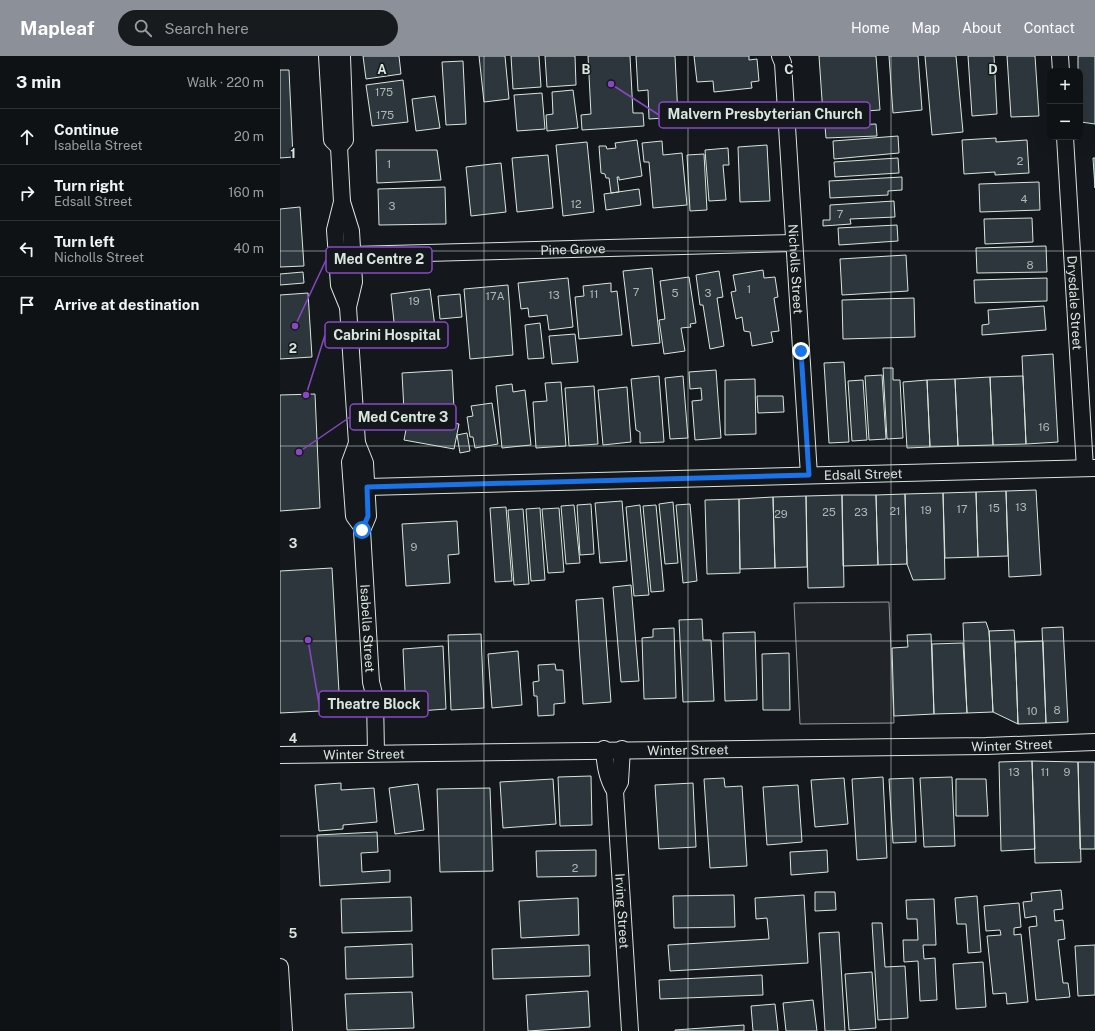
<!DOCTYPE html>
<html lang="en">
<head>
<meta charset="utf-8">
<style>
	:root { --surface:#0f1215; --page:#181b1e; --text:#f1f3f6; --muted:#9b9ea0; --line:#2f3234; --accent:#8c9099 }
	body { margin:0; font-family:"Public Sans",sans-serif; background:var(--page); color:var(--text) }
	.controls { position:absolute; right:12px; top:12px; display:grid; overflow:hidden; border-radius:8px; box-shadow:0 4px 16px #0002 }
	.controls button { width:36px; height:36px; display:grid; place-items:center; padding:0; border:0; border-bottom:1px solid var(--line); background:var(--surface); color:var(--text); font:20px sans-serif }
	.stop { position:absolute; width:12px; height:12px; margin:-9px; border:3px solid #1a73e8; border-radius:50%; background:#fff }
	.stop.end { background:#1a73e8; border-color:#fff; box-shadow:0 1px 4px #0008 }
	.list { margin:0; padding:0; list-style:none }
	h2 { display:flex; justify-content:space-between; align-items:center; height:52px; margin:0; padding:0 16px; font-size:17px }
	h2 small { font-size:13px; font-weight:400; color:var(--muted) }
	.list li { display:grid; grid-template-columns:26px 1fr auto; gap:12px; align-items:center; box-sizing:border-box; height:56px; padding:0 16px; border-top:1px solid var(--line) }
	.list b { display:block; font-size:15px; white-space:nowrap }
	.list p { margin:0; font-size:13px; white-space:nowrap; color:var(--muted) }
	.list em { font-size:13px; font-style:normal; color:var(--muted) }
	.icon { flex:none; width:22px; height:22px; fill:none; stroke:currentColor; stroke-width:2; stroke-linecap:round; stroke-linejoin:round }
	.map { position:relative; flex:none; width:815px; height:975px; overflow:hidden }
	header { display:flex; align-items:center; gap:24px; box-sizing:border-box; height:56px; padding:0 20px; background:var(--accent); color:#fff }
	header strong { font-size:19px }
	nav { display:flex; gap:22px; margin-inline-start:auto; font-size:14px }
	.search { width:280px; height:36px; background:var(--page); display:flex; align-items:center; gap:10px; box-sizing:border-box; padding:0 14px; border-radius:22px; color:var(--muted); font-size:15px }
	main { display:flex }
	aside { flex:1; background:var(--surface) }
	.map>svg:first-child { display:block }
</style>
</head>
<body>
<header>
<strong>Mapleaf</strong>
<div class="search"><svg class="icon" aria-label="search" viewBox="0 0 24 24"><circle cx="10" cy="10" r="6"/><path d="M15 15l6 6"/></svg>Search here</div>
<nav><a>Home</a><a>Map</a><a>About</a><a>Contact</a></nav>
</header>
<main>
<aside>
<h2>3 min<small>Walk · 220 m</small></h2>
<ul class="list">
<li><svg class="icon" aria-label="ahead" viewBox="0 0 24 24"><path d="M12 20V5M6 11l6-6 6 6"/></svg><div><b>Continue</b><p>Isabella Street</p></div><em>20 m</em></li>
<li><svg class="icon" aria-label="right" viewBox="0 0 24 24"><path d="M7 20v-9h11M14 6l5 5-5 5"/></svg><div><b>Turn right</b><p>Edsall Street</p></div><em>160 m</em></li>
<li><svg class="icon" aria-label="left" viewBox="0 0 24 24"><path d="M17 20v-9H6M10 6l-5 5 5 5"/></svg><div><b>Turn left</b><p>Nicholls Street</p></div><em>40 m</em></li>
<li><svg class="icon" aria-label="arrive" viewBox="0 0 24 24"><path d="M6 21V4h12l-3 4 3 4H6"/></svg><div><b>Arrive at destination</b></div></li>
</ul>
</aside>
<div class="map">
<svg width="815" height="975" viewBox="0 0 815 975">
	<rect width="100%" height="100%" fill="#14181c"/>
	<!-- green -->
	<path fill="#202428" stroke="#939e99" d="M609,546L614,667L520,668L514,547Z"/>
	<!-- building -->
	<path fill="#2c363c" stroke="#d8e6dc" d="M83,0H119L121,18L86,23Z
		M199,0H225L229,43L204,46Z
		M231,0H259L261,31L233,33Z
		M265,0H295L296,29L267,31Z
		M308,0H350L353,57H363L364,70L302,74L301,59L311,58Z
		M356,0H395L398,61L369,63L368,34L358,35Z
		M414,0H469V4L477,3L479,25L471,26L472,32L434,36L433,25L417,26Z
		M539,0H596L600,54L543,58Z
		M609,0H638L642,54L613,57Z
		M645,0H676L683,76L652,79Z
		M688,0H714L717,58L692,60Z
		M727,0H755L759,60L731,61Z
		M798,0H815V68L801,66L800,15H798Z
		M183,5L186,68L166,69L162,6Z
		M0,14H9L13,101L0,102Z
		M123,24L128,66L92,70L86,29Z
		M293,34L298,72L267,75L266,59L273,58L272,36Z
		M262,37L265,73L237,75L234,39Z
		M155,40L160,72L136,75L132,43Z
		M596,68L597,80L546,82L545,70Z
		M618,80L619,97L554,103L553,85Z
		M716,82V86L747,84L749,117L715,119V116L684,118L682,84Z
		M357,84L362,120L339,124V121H337L339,136L331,137L329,122H326L325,118L321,117L319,90H326L327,93L336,92L335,87Z
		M382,85L383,99L402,97L407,149L373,152L369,106H364L362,87Z
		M307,86L314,156L283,160L276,89Z
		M487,89L490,145L460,146L458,91Z
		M448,92L449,109H443L446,144L429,145L425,94Z
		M96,94H157L161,124L97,127Z
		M424,98L427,154L410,155L407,99Z
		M268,99L273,152L237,156L232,102Z
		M618,102L619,117L555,121L554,106Z
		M813,102H815V132Z
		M221,107L226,156L191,160L186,111Z
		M622,121V134L608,135V139L550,142L549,125Z
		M759,126L760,154L700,156L699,128Z
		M165,131L166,168L99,169L98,133Z
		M359,133L361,149L326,154L324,138Z
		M614,145L615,161L570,163L571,168L543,170V164H550V149Z
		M20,151L24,210L0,211V153Z
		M752,162L753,186L705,188L704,163Z
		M617,169L618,185L559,189L558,172Z
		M766,190L767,216L697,217L696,192Z
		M626,199L628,235L562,239L560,203Z
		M372,212L380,287L352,290L343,215Z
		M483,214L484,222L495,221L498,241L494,242L499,275L491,276L493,286L472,290L470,276L464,275L462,261L456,263L451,236L456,235L453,219Z
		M439,215L443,241L437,242L444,290L430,293L423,249H420L416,219Z
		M23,216L24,227L0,229V218Z
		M409,221L416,267L410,268L411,271L401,272L405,295L384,298L379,264L385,263L380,225Z
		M288,222L293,271L269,274L267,259L249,261L248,252L241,253L238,227Z
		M767,222V245L695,247L694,224Z
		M331,227V236L337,235L342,279L299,283L295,241L304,240L303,230Z
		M228,229L233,299L190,303L184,233Z
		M150,233L155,271L115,275L111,238Z
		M28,237L32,301L0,303V239Z
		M180,238L182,261L160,263L158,240Z
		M634,242L635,281L563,283L562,244Z
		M764,250L766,274L702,279V269L709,268L708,254Z
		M260,267L264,302L248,303L245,269Z
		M295,278L298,306L272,308L269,280Z
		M773,298L778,386L746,388L742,300Z
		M564,306L569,386L549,387L544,307Z
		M603,312H613V324H620L623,382L607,383Z
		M172,314L174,353L124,355L122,317Z
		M436,314L441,382L415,384L412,345L422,344L421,332L410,333L409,316Z
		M602,319L606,383L589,384L585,320Z
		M379,320L384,386L360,387V376L356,374L351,323Z
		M403,320L408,382L390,383L385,322Z
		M743,320L746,388L713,389L710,321Z
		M710,321L713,389L678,390L675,323Z
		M475,323L476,378L445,379V324Z
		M675,323L678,390L650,391L647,324Z
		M583,324L587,384L572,385L568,325Z
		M647,324L650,391L627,392L623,326Z
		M281,326L286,390L256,392L253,346L267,345L265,327Z
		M232,328L233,336L245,334L251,389L222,392L216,330Z
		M314,330L318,388L289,390L285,332Z
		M347,331L351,386L323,389L318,334Z
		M35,338L40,452L0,455V339Z
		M477,340H503L504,356L478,357Z
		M212,347L218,388L195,392L193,381H190L187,361L193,360L191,350Z
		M147,356L162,359L161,365L179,368L174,393L124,384L129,358L146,361Z
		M187,377L190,395L180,397L177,379Z
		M756,434L761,519L729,521L726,435Z
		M726,435L728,500L698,501L696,436Z
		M696,436L698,501L665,502L663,437Z
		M663,437L665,523L633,524L627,508L625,438Z
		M625,438L627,508L598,509L596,439Z
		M562,439H596L598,509L563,510Z
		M562,439L564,531L528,532L526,440Z
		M526,440L527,511L495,512L493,441Z
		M493,441L495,512L460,513L459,443Z
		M459,443L460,517L427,518L425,444Z
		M342,445L347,505L320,507L315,447Z
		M393,446L398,507L385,508L379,448Z
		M311,448L314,498L300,499L297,449Z
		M410,448L417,525L403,527L396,449Z
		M294,449L300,507L286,508L281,450Z
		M360,449L369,539L354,540L346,451Z
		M376,449L384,535L371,536L363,450Z
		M226,451L232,525L215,526L210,452Z
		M260,452L265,524L251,525L246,453Z
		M279,452L284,516L268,517L262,453Z
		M243,453L249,528L234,529L228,454Z
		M177,465L179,498L168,499L170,527L126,530L122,468Z
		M52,512L60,654L0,657V515Z
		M351,529L359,625L341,626L333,531Z
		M323,542L331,646L303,648L296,544Z
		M422,563L423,584H431L434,645L403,646L399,564Z
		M706,566L709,575L713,656L687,657L683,567Z
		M783,571L788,666L766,667L762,572Z
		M394,572L396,642L364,643L362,582L373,581V573Z
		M734,574L735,586L738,668L713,656L710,590L709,575Z
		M475,576L477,644L445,645L443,577Z
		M201,578L204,652L171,654L168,579Z
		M651,578L654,658L614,660L612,592L628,591L627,579Z
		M763,585L766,667L738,668L735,586Z
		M683,587L687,657L654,658L652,588Z
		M163,590L166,653L126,656L123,593Z
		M238,595L242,649L212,652L208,598Z
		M509,597L510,654H483L482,598Z
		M275,608L276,614H283L285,647L274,648V659L258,660L257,640H254L253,626L259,625L258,609Z
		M752,705L798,706L801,806L755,807Z
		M752,705L755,793L721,795L719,706Z
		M798,706H815V793H800Z
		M311,720L312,769L280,770L278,721Z
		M603,721L607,802L577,804L572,723Z
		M672,721L675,790L644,791L640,722Z
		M444,722L445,731L462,730L467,810L430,812L424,723Z
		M564,722L568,768L535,771L531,724Z
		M633,722L636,786L613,787L609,723Z
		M273,723L276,768L223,772L220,726Z
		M676,723H706L708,760H676Z
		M61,727V734L94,732L97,766L63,769V773L39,775L35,729Z
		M413,727L416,791L379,793L375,729Z
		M138,728L144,774L115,778L109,732Z
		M518,729L522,786L487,789L483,731Z
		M210,732L213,815L160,816L157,733Z
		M97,776L98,796L81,797L82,816L110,814V826L40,830L37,779Z
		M316,794V820L257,821L256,795Z
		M547,794L548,816L511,819L510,796Z
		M781,834L783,853L774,854L775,865L783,864L785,883L778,884L783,927H788L790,941L756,944L749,871L757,870L756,860L745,862L743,846L752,845L751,837Z
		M535,836H555L556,854L535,855Z
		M454,839L455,871L394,872L393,840Z
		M524,839L528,907L390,915L388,889L489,883L487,862L476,863L475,842Z
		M697,840L701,896L688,897L686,868H677L675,842Z
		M131,841L132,875L62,877L61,843Z
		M298,842L299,879L241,882L239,845Z
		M654,843L656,889H643L644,903L655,902L657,944L640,945L638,905L624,906L623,884H638L637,863H627L626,844Z
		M739,847L741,871L734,872V879L741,878L748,946L727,948L726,937L713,938L707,880L721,879L720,874L706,875L704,850Z
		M592,867H602L605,911L625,910L628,962L598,964Z
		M559,876L565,975H545L539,877Z
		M132,888L133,921L66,923L65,891Z
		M309,889L310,920L213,923L212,893Z
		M815,889V939L798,940L795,890Z
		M703,906L706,951L676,953L673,908Z
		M592,916L596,972L569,974L565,918Z
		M482,919L483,939L380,943L379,924Z
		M308,935L310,971L248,975L246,939Z
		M132,936L134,972L67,974L65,938Z
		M533,944L537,975H506L503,947Z
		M495,948L498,975H473L471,950Z
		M464,969V975H395V974Z"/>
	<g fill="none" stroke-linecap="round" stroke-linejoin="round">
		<!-- minor casing -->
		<g stroke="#d8e6dc" stroke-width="18">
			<g id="minor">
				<path id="s1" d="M47,0L52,84L59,91L62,146L71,175L74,226L68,251L77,387L85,407L88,460L82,474L91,626L95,642L96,697"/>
				<path id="s2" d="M500,0L503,7L529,419"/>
				<path d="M780,0L781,15"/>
				<path id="s3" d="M785,81L805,412"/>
				<path d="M59,91L65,84L62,0"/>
				<path d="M62,146L55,174L59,229L68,251"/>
				<path id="s4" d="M72,199L514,187"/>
				<path d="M77,387L70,406L74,460L82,471"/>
				<path id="s5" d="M71,419L81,431H87L815,412"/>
				<path id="s6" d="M324,693C325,709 327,722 335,735L350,975"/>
				<path id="s7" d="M0,699L706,690L815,686"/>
				<path d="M335,735L340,726L342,693"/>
				<path d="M0,911L4,975"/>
			</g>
		</g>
		<!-- minor -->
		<use href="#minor" stroke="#14181c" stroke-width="16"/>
	</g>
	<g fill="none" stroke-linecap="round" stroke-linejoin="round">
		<!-- route -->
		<path stroke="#1a73e8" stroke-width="5" d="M82,474L88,460L87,431L529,419L521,295"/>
	</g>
	<!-- grid -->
	<path fill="none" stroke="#d8e6dc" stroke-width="1" stroke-opacity="0.55" d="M204,0V975M408,0V975M611,0V975M0,195H815M0,390H815M0,585H815M0,780H815"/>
	<g text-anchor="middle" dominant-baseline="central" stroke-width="3" stroke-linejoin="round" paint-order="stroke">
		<!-- number labels -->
		<g font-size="11" fill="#adbab4">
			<text x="104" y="36">175</text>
			<text x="105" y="59">175</text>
			<text x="740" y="105">2</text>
			<text x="109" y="108">1</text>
			<text x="744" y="143">4</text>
			<text x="296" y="148">12</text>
			<text x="112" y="150">3</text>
			<text x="560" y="158">7</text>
			<text x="750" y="209">8</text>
			<text x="469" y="233">1</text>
			<text x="356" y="236">7</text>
			<text x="395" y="237">5</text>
			<text x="428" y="237">3</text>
			<text x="314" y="238">11</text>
			<text x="274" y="239">13</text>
			<text x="215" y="240">17A</text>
			<text x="134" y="245">19</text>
			<text x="764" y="371">16</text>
			<text x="741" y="451">13</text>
			<text x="714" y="452">15</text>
			<text x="682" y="453">17</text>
			<text x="646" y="454">19</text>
			<text x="615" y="455">21</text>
			<text x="549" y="456">25</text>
			<text x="581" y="456">23</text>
			<text x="501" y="458">29</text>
			<text x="134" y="491">9</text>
			<text x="777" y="654">8</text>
			<text x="752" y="655">10</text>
			<text x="734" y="716">13</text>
			<text x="765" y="716">11</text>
			<text x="787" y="716">9</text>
			<text x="295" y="812">2</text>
		</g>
		<!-- street labels -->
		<g font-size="13" fill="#d8e6dc" stroke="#14181c">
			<text stroke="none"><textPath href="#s4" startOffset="221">Pine Grove</textPath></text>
			<text stroke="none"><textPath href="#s2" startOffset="214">Nicholls Street</textPath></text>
			<text stroke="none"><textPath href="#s3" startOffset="166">Drysdale Street</textPath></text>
			<text stroke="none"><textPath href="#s5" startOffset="518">Edsall Street</textPath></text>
			<text stroke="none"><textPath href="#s1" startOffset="581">Isabella Street</textPath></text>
			<text stroke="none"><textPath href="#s7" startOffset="732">Winter Street</textPath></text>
			<text stroke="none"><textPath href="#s7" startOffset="408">Winter Street</textPath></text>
			<text stroke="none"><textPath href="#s7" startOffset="84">Winter Street</textPath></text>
			<text stroke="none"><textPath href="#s6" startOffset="164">Irving Street</textPath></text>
		</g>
	</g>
	<g font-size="13" text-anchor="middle" font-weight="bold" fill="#d8e6dc" stroke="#14181c" stroke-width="3" stroke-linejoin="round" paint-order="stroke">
		<text x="102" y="18">A</text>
		<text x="306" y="18">B</text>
		<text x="509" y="18">C</text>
		<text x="713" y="18">D</text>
		<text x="13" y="102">1</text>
		<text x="13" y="297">2</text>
		<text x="13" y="492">3</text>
		<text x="13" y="687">4</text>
		<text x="13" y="882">5</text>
	</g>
	<!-- callouts -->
	<path fill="none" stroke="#8948c3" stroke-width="1.5" d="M331 28L379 59M15 270L46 204M26 339L45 279M19 396L70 361M28 584L39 648"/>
	<g fill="#8948c3" stroke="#14181c" stroke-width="1.5">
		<circle cx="331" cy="28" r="4"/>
		<circle cx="15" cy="270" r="4"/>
		<circle cx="26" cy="339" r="4"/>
		<circle cx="19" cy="396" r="4"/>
		<circle cx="28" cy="584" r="4"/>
	</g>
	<g fill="#14181c" stroke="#8948c3" stroke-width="1.5">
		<rect x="379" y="46" width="211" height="26" rx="4"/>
		<rect x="46" y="191" width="106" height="26" rx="4"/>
		<rect x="45" y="266" width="123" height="26" rx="4"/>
		<rect x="70" y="348" width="106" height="26" rx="4"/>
		<rect x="39" y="635" width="109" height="26" rx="4"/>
	</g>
	<g font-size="14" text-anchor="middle" font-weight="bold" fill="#d8e6dc">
		<text x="485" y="63">Malvern Presbyterian Church</text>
		<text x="99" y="208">Med Centre 2</text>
		<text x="107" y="284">Cabrini Hospital</text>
		<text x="123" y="366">Med Centre 3</text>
		<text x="94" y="653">Theatre Block</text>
	</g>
</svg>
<div class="controls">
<button>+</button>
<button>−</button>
</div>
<div class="stop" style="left:82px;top:474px"></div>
<div class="stop end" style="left:521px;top:295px"></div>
</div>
</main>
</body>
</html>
